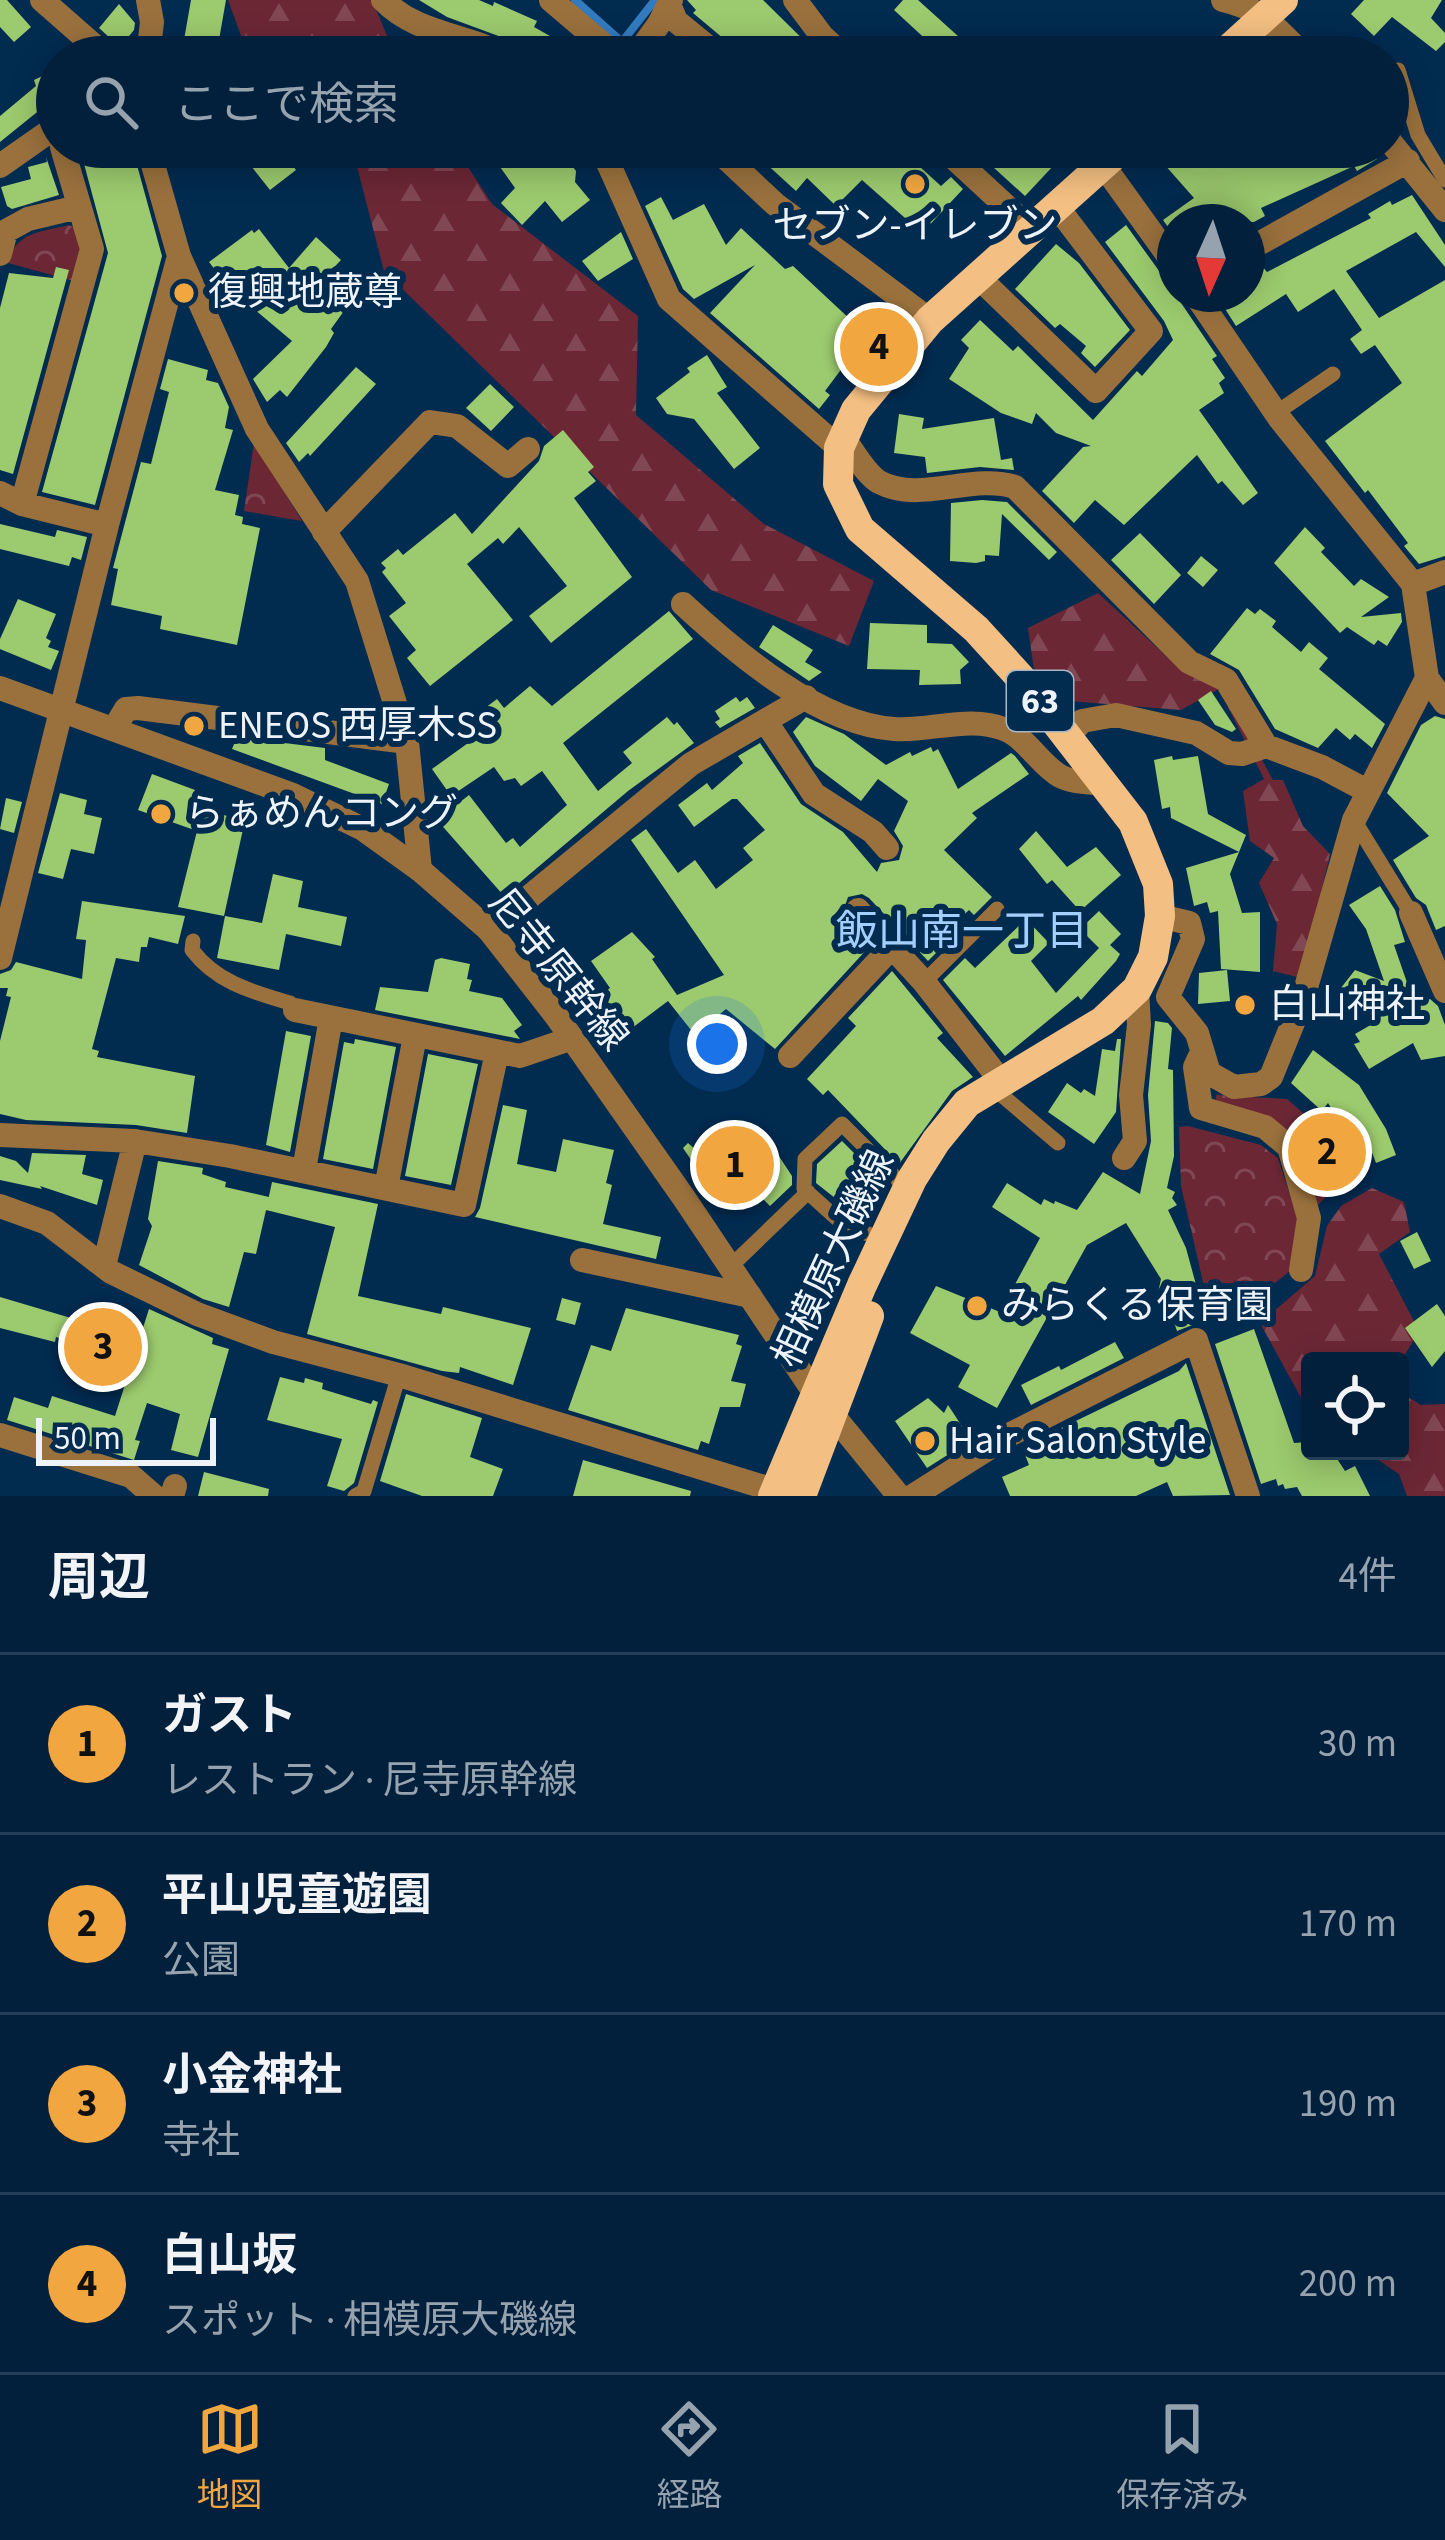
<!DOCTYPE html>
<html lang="ja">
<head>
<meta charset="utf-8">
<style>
	:root { --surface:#02203c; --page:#102d47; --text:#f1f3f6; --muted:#96a3af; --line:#233e56; --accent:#f1a63f }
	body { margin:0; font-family:"Source Sans 3","Noto Sans JP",sans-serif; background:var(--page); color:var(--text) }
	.controls { position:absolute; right:36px; bottom:36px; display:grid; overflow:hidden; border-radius:12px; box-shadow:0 6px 30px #0003 }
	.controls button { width:108px; height:108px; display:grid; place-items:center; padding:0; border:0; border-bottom:3px solid var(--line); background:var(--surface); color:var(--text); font:60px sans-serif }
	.compass { position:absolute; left:1157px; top:204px; width:108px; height:108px; border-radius:50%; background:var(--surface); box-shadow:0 6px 30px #0003; rotate:183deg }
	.scale { position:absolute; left:36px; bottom:30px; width:180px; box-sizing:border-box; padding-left:12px; border:6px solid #eef3f9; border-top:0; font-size:33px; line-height:42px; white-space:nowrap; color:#eef3f9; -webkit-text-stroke:9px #022b50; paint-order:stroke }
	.you { position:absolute; left:717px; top:1044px; width:42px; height:42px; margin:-30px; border:9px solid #fff; border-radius:50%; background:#1a73e8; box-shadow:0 0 0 18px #1a73e833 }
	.badge { display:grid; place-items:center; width:78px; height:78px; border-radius:50%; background:var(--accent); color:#111; font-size:39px; font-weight:700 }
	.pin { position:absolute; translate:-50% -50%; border:6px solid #fff; box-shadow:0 3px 12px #0006 }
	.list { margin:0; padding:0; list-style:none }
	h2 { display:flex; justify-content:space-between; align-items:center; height:156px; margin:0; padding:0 48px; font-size:51px }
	h2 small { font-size:39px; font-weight:400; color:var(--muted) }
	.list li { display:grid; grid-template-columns:78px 1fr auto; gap:36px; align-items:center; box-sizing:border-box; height:180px; padding:0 48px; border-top:3px solid var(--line) }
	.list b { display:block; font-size:45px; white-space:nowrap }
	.list p { margin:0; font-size:39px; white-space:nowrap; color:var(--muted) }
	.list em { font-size:39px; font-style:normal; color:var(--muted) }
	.icon { flex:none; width:66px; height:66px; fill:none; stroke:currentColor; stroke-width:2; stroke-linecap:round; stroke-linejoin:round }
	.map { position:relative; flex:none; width:1445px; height:1496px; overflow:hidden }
	.search { position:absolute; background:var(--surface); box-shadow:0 6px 30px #0003; left:36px; right:36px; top:36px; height:132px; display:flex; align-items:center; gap:30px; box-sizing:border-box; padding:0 42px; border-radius:66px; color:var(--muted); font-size:45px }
	.sheet { height:876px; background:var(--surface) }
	nav { display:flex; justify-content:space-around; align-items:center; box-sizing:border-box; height:168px; border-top:3px solid var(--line); background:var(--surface); font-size:33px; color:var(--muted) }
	nav a { display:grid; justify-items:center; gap:6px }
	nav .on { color:var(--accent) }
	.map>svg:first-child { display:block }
</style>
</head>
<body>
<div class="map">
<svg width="1445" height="1496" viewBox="0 0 1445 1496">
	<defs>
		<pattern id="forest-firs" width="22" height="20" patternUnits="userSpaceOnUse" patternTransform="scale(3)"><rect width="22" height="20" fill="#6c2735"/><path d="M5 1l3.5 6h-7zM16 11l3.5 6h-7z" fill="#814753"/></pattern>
		<pattern id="park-crowns" width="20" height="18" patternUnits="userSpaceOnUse" patternTransform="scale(3)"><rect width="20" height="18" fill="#6c2735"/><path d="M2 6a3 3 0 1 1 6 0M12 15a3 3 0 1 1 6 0" fill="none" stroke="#814753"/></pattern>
	</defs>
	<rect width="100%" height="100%" fill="#022b50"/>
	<!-- forest -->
	<path fill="url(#forest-firs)" d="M228,0H372L396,57H249Z
		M352,147H455L492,204L638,316L636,415L764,524L874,581L849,646L711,590L384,271Z
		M1098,593L1177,666L1220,683L1273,780H1283L1303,826L1330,854L1313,928L1297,977L1273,971L1277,924L1259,883L1274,858L1250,841L1243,791L1264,779L1219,689L1181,710L1056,700L1034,670L1028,628Z
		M1372,1188L1404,1202L1410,1232L1379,1254L1419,1331L1400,1363L1310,1361V1414L1260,1323L1315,1276L1327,1226L1341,1206Z
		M1400,1392L1421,1405L1445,1404V1496H1407L1399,1474L1365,1451H1400Z"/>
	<!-- park -->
	<path fill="url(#park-crowns)" d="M69,225L77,229L82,249L74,281L8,263C15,232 41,232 69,225Z
		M254,443L302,521L244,511Z
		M1216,1095L1287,1099L1360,1162L1317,1206L1302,1143L1268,1123L1217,1109Z
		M1188,1126L1261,1145L1278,1158L1300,1226L1294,1268L1267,1289L1211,1317L1181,1186L1179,1127Z"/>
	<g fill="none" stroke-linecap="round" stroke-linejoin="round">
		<!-- stream -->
		<path stroke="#327bc1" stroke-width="8" d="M575,0L622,42L655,0"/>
	</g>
	<!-- building -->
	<path fill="#9cca6e" d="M0,0H7L31,27L14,42L0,27Z
		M191,0H226L216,57H181Z
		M419,0H479L493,6L494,2L537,21L534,27L587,57H533L515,42L447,17Z
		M687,0H763L821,57H736L730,44L693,13L696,10Z
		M903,0H918L969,46L974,57H945L894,10Z
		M1364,0H1442L1431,18L1445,33V42L1436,51L1392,17L1374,36L1351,14Z
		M119,4L135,23L134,30L120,47L99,28Z
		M671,38L694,57H655Z
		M57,69V96L0,142V116L36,86L34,80Z
		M86,147H132L162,256L95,505L42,492L108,253L80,149Z
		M236,147H278L296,170L270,190Z
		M486,147H557L576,171L575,182L590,200L562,222L545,201L522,225L501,203L515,188Z
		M771,147H804L830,168L850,147H898L941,186L951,177L963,189L922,233L862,180L836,206L807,178L796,191L761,159Z
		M971,147H1042L1055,164L1025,196Z
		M1178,147H1374L1378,153L1375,155L1377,159L1357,171L1354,166L1261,208L1265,216L1254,222H1175V237L1163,220L1194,198L1164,164Z
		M46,157L59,195L12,209L7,206L1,187L31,179L28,167L47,162Z
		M1412,195L1445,245V267L1416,232L1346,271L1379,318L1445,280V556L1419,564L1404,546L1408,543L1368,490L1365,493L1325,441L1402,383L1375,345L1361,354L1350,339L1362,330L1334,289L1298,312L1286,294L1236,326L1222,304L1233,298L1232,294H1247V248L1267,272L1371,218L1368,214L1390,201L1392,205Z
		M661,197L673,220L704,204L726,245L741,228L785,269L793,266L867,335L825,391L830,395L819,409L710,313L755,265L694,299L683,289L645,206Z
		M1126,225L1162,275L1175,281V294L1217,356L1212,359L1225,378L1219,383L1224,393L1199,410L1258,493L1243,505L1222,481L1218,484L1197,455L1124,525L1095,500L1074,523L1042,491L1083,447L1091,446L1056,433L1036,413L1032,424L1001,413L949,379L969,348L961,340L980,320L1013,351L1018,346L1093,420L1137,371L1142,376L1173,340L1164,321L1105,242Z
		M259,229L289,268L316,237L341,260L323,279L349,304L331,329L334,333L326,347L287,397L280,390L267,402L253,379L292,341L229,288L209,262L252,230L254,233Z
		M621,232L633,259L598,281L582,261Z
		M1056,244L1079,263L1130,330L1095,367L1081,353L1086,346L1060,324L1055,328L1015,289Z
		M56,267L69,270L13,474L0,470V308L9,273L53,278Z
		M707,355L727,387L717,393L760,448L734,469L694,419L667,414L656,398L690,372L687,368Z
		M168,359L208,370L206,380L218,383L229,407L225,428L233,430L215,490L239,495L235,515L243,517L242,524L260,528L237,645L160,629L162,616L111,605L118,569L113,568L141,462L151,464L169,392L160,389Z
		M356,367L376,384L310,456L308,453L299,462L286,443Z
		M490,384L514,407L491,431L466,408Z
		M899,414L924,418L922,429L994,418L1001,460L1012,458L1014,470L980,467L927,473L925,457L894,453Z
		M563,430L594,467L588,472L596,481L574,498L632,577L551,643L529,616L567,586L519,527L503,544L498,538L467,564L513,620L430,686L407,658L416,650L389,616L406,603L382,572L386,568L381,563L398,549L403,555L455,513L472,534L539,461L544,446Z
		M982,500L1007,502L1057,552L1049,560L1002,514L999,556L985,555V561L976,563L950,561L951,503Z
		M0,524L55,537L57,530L87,537L81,560L72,557L69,566L0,549Z
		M1305,527L1325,548L1321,552L1354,586L1361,579L1389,597L1361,617L1401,613L1402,622L1387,646L1378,640L1374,645L1347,627L1340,633L1274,563Z
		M1140,533L1181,575L1154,604L1111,560Z
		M1201,556L1218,570L1203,587L1187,573Z
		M18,599L56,614L46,638L51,641L48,647L59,651L51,670L0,649V639Z
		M1247,608L1255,614L1260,609L1276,621L1272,627L1301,652L1309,642L1328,658L1319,669L1385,724L1372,748L1355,734L1350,740L1336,728L1318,748L1275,729L1239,670L1210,654Z
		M669,611L693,639L563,743L598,791L632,763L623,752L667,717L674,725L677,722L694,743L628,791L504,896L437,820L469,795L506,843L513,838L520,847L567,805L542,771L521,786L515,778L504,781L494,767L451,796L432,769L475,738L464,724L497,699L504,708L530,686L552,706Z
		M870,623L927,625V643L952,644L969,662L960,670L961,684L919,685L920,670L867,669Z
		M773,625L813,650L805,662L822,672L809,681L759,647Z
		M1211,691L1236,729L1232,732L1215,725L1198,700Z
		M736,697L740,702L747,697L755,708L720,728L715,722L720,719L715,711Z
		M1435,716L1445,719V926L1436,930L1426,905L1416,898L1393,860L1429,836L1387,793L1421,725Z
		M806,717L844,734L886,765L910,752L912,756L931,747L933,752L938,749L958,789L1011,753L1015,756L1029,774L972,813L977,818L944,850L992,897L974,915L969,910L944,934L949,940L928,961L869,898L862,894L848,897L842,915L869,947L775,1049L726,1009L695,1035L668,1001L632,1028L619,1010L592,1028L579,1011L610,988L591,961L632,932L655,957L652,959L677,995L724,975L631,840L646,829L678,873L695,860L716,889L753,860L743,848L765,830L737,799H732L694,827L678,805L707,783L712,790L743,763L738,756L760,743L801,804L843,832L877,872L881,863L899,860L903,846L894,831L908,801L878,779L861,801L815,766L793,732Z
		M237,737L325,748V760L389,784L382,804L232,749Z
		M1172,756L1173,760L1198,756L1208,814L1246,835L1230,874L1242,913L1260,912V972L1221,969L1218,911L1210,913L1207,902L1194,906L1186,868L1239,852L1171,818L1170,807L1162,809L1154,760Z
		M152,774L195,790L188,807L245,820L224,916L178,907L197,831L138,810Z
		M60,793L87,800L84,814L102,818L94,854L71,849L63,879L38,873Z
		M6,798L22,802L14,833L0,829Z
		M1036,831L1067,867L1096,847L1121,875L1080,911L1052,880L1047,884L1019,849Z
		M273,874L303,881L298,907L347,917L341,946L286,934L279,970L217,958L225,916L262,923Z
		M1380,886L1395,910L1405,942L1394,945L1411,994L1422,991L1425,1000L1430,999L1438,1006L1445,1025V1056L1421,1060L1413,1043L1369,1069L1354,1044L1360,1042L1355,1034L1374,1023L1337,993L1355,970L1384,981L1366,929L1349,905Z
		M82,901L185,916L178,944L149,937L147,947H141L139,962L116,958L92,1049L99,1051L97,1057L195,1076L187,1133L136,1125L26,1120L0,1114V1041L11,997L6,996L8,988H0V974L11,970L16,962L82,979L86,940L76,939Z
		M1099,911L1121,934L1110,945L1120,954L1116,961L1081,1000L1078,996L1005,1056L943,980L965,958L975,968L1026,919L1049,943L1031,961L1056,993L1099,948L1080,929Z
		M441,958L470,964L467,979L472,980L469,991L502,998L522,1025L514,1031L520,1039L375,1010L380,987L428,992L435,960Z
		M1227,970L1230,1001L1198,1004L1199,973Z
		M892,971L943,1033L937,1038L973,1077L952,1091L899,1164L828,1090L823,1095L807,1079L856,1026L848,1018Z
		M1155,1021L1168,1023L1172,1028L1168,1069L1173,1070L1174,1156L1167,1188L1175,1192L1172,1198L1177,1205L1168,1210L1186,1248L1198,1292L1188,1294L1195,1324L1177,1331L1166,1299L1156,1302L1161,1279L1126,1223L1087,1245L997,1408L958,1387L970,1365L910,1333L936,1286L1000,1312L1040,1238L992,1207L1007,1183L1041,1205L1044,1199L1054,1204L1055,1201L1077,1210L1103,1172L1140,1194L1151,1141L1148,1095Z
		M286,1031L311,1036L290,1152L266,1145Z
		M355,1039L396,1047L373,1169L323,1159L344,1042L354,1044Z
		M1117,1039H1121L1116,1112L1094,1144L1048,1112L1067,1083L1081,1093L1084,1089L1095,1096L1102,1049L1115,1051Z
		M1313,1050L1359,1085L1386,1129L1396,1155L1376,1163L1371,1150L1364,1155L1350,1131L1346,1133L1328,1103L1322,1111L1291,1083Z
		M428,1054L478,1064L451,1185L405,1176Z
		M503,1105L527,1110L517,1164L556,1172L563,1139L614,1150L606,1183L612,1185L603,1224L661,1237L656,1259L475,1217L480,1208Z
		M761,1129L792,1176V1185L770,1206L748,1184L720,1202L683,1148L688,1143L721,1172Z
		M842,1141L887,1186L859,1217L816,1183L817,1164Z
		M32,1153L86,1155L82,1174L103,1180L97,1205L40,1186L42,1189L0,1180V1156L16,1161L28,1173Z
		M158,1161L203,1168L202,1174L226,1182L225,1187L269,1197L256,1254L244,1252L229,1307L203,1299L139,1265L152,1226L148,1219Z
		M272,1182L378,1204L358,1296L441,1314L443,1307L531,1328L513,1385L460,1367L459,1373L442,1371L307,1334L335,1227L266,1210Z
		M1417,1232L1431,1261L1414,1269L1400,1241Z
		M0,1297L98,1326L89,1349L56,1337L55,1342L0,1328Z
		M562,1298L581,1303L575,1325L556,1320Z
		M1437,1304L1445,1316V1351L1432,1367L1405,1328Z
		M626,1308L739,1335L736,1344L742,1346L731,1381L746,1384L740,1407H720L709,1444L701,1441L698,1450L568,1410L591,1345L611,1351Z
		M149,1309L213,1338L212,1344L229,1349L198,1457L171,1450L180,1414L147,1403L135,1440L140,1441L134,1460L7,1420L14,1397L48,1408L52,1396L115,1416Z
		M1254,1329L1294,1443L1307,1442L1310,1451H1332L1345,1471L1355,1466L1370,1496H1302L1297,1487L1285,1489L1283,1484L1278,1486L1276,1479L1261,1484L1215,1344Z
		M1115,1342L1124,1358L1031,1405L1021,1385L1059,1366L1061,1370Z
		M1186,1363L1230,1495L1173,1496L1167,1482L1136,1496H1010L1002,1477L1029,1465L1022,1447L1179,1371Z
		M280,1377L304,1383L305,1378L323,1383L322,1389L371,1404L373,1400L378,1402L354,1483L344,1491L327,1486L342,1439L267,1420Z
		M406,1394L482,1418L470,1457L503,1469L493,1496H422L380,1481Z
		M928,1398L944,1413L948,1405L971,1440L927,1468L895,1421Z
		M583,1460L691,1491L690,1496H573Z
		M204,1472L269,1489L268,1496H198Z"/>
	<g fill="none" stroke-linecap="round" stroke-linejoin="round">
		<!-- service -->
		<path stroke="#9a713d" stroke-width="15" d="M1398,70L1418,135L1445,180
			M1276,413L1333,374
			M1354,820L1411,913
			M193,941L192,950C217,983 253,992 290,1003L295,1010
			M924,982L997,909
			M998,1092L1058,1143
			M883,1240L843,1224L804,1189L805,1159L842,1124L907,1189
			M731,1266L808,1192
			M355,1496L364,1491L399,1375"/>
		<!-- minor -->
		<path stroke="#9a713d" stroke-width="24" d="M42,0L107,57
			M383,0C417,35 467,34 508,57
			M795,0L822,36L845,57
			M1223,0C1263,9 1276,28 1305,57
			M669,4L676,21L720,57
			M148,57L152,22L148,0
			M635,57L659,24L671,0
			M1388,139L1445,210
			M148,147L179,256L257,429L357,581L407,742L420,870
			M601,147L669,299L839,448
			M942,147L1033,231
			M1103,165L1175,265
			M0,166L57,126
			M1262,242L1408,161
			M0,254L6,231L28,219L78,207
			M978,277L1096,391L1151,331L1058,208
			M1195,294L1280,419L1413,584
			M842,436C852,449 865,474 879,482C920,504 972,473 1015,487L1189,662L1226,680L1266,746L1242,754L1229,753L1196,733L1116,715L1082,721L1069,736
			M0,493L22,504L107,525L0,958
			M22,504L92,249L62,147
			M107,525L179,256
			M324,532L430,422L457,426L508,466L528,449
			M1445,572L1413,584L1427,678L1445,703
			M683,604C736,653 819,724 894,729C928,732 970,715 1004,729C1026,737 1040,765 1060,776C1072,783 1092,782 1105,784
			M766,722L814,794L873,832L887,848
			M114,729L126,709L138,708L407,742
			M1266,746L1322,767L1367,791
			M858,910L924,982L1004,1085
			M1411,913L1445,991
			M1160,916L1189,923L1193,939L1168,997L1197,1033L1209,1073L1234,1087L1261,1084L1271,1077L1303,998L1354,820L1427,678
			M489,930L691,764L806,697
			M295,1010L520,1056L570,1039
			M1201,1054L1195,1067L1201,1108L1265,1127L1289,1147L1309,1218L1301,1270
			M790,1056L891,948
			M0,1135L135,1141
			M1124,1158L1135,1141L1131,1095L1139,1025L1137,989
			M304,1170L331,1018
			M386,1188L415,1036
			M0,1206L47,1223L111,1272L197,1314L273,1342L399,1375L790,1495
			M582,1260L750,1296
			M104,1266L135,1141L230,1156L464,1205L497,1052
			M0,1435L131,1476L154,1496
			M172,1496L175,1486
			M913,1496L1011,1434L1196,1340L1248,1496"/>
		<!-- tertiary -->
		<path stroke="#9a713d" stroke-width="24" d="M551,0L618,57
			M714,147L775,204L930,320
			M0,688L293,795L363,829L420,870L489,930L557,1017L684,1198L814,1392L899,1496"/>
		<!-- primary -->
		<path stroke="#f3bf82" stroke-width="30" d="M1220,57L1283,0
			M773,1496L862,1285L912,1179L936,1141L967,1103L1103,1021L1137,989L1153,957L1160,916L1158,884L1133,822L1027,685L976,629L860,529L838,484L839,448L856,410L930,320L1123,147
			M801,1496L869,1316"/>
	</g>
	<!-- markers -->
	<g fill="#f1a63f" stroke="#022b50" stroke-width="4.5">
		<circle cx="915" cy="184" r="12"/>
		<circle cx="184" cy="293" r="12"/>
		<circle cx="194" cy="726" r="12"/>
		<circle cx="161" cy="814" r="12"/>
		<circle cx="1245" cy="1005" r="12"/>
		<circle cx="977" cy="1306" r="12"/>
		<circle cx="925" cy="1441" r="12"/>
	</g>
	<g text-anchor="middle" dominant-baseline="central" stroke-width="12" stroke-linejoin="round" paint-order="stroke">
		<!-- shield labels -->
		<rect fill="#022b50" stroke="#a7b7c6" stroke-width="3" x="1007" y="671" width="66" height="60" rx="9"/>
		<g font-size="36" font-weight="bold" fill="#eef3f9">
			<text x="1040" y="701">63</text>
		</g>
		<!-- poi labels -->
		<g font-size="39" fill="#eef3f9" stroke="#022b50" text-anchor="start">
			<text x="915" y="226" text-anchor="middle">セブン-イレブン</text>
			<text x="208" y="293">復興地蔵尊</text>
			<text x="218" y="726">ENEOS 西厚木SS</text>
			<text x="185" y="814">らぁめんコング</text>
			<text x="1269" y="1005">白山神社</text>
			<text x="1001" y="1306">みらくる保育園</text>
			<text x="949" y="1441">Hair Salon Style</text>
		</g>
		<!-- street labels -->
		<g font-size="39" fill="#eef3f9" stroke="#022b50">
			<text transform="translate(558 970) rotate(51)">尼寺原幹線</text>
			<text transform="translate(834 1259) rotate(-65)">相模原大磯線</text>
		</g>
		<!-- neighbourhood labels -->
		<g font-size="42" fill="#a3cffd" stroke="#022b50">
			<text x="962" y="932">飯山南一丁目</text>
		</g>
	</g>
</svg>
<div class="controls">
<button><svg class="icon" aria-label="locate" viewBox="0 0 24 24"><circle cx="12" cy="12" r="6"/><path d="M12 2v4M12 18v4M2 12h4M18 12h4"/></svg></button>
</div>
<svg class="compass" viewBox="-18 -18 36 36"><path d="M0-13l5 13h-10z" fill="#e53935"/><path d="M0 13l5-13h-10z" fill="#96a3af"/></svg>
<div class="scale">50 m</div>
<div class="you"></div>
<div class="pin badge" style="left:735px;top:1165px">1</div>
<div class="pin badge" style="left:1327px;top:1152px">2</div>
<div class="pin badge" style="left:103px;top:1347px">3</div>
<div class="pin badge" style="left:879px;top:347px">4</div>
<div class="search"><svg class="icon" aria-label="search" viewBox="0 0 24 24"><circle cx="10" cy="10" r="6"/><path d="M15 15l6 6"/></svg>ここで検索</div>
</div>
<section class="sheet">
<h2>周辺<small>4件</small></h2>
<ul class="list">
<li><span class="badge">1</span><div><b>ガスト</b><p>レストラン · 尼寺原幹線</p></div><em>30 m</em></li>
<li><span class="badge">2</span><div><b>平山児童遊園</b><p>公園</p></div><em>170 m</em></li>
<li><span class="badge">3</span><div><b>小金神社</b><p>寺社</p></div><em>190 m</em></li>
<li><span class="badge">4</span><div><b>白山坂</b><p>スポット · 相模原大磯線</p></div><em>200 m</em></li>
</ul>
</section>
<nav>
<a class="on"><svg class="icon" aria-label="map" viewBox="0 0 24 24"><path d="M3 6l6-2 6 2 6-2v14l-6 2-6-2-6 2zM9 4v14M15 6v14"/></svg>地図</a>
<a><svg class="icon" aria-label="directions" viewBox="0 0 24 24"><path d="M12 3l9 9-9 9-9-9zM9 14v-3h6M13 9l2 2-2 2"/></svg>経路</a>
<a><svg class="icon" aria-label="saved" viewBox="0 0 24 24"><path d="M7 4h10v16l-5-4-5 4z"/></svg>保存済み</a>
</nav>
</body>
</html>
